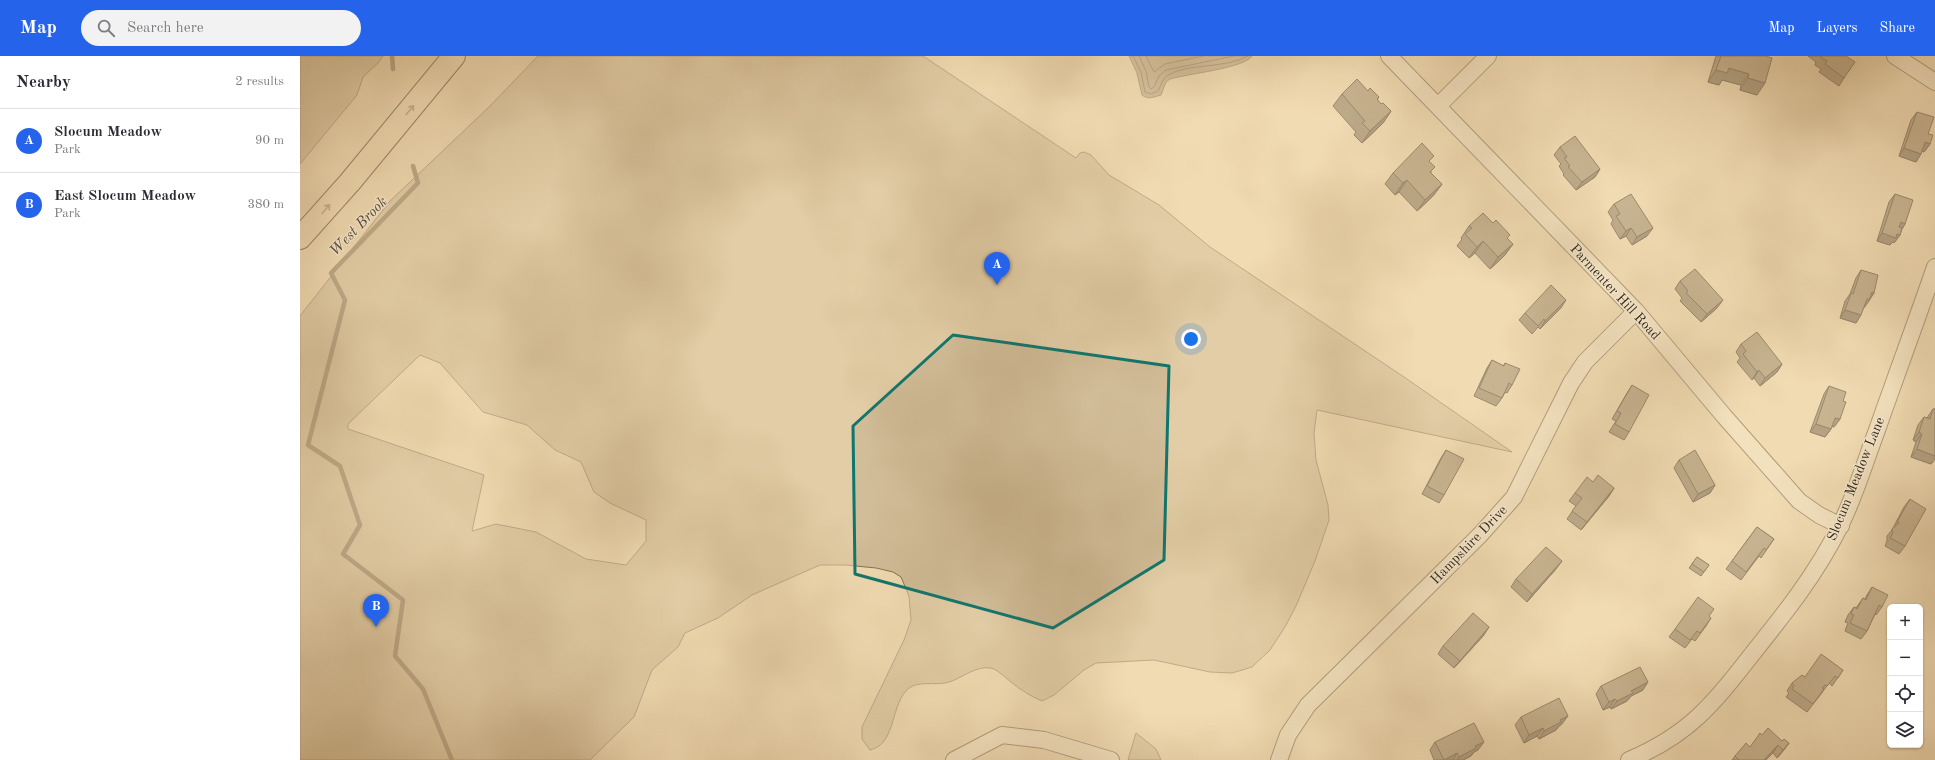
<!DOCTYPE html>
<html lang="en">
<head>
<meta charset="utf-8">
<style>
	:root { --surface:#fff; --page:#f2f2f3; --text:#2b2b33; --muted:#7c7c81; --line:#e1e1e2; --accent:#2563eb }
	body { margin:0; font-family:"Old Standard TT",serif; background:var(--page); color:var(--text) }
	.controls { position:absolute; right:12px; bottom:12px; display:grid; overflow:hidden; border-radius:6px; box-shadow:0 1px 3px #0004 }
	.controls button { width:36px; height:36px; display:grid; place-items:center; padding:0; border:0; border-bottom:1px solid var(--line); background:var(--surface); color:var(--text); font:20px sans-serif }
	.you { position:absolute; left:891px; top:283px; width:14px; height:14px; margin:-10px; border:3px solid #fff; border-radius:50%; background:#1a73e8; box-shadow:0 0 0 6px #1a73e833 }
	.badge { display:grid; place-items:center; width:26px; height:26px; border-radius:50%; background:var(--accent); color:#fff; font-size:13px; font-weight:700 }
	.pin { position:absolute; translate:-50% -33px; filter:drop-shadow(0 1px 2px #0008) }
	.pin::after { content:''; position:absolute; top:21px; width:14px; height:12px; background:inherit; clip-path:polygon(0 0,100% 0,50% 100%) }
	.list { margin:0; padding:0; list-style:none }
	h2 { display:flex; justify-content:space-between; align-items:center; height:52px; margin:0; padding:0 16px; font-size:17px }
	h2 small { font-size:13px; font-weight:400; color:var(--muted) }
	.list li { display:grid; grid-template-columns:26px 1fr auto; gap:12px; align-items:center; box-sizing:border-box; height:64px; padding:0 16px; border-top:1px solid var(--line) }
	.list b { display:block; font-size:15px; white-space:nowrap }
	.list p { margin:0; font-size:13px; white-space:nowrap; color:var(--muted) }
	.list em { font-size:13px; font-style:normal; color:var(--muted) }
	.icon { flex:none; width:22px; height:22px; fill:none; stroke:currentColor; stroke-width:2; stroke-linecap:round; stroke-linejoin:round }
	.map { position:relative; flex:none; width:1635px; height:704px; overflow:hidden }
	header { display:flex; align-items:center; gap:24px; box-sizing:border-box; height:56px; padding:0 20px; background:var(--accent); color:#fff }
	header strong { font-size:19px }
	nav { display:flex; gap:22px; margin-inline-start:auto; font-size:14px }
	.search { width:280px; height:36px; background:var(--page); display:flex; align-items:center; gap:10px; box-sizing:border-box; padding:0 14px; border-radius:22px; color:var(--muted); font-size:15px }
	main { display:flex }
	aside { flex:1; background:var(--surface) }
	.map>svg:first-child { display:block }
</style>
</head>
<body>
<header>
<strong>Map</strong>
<div class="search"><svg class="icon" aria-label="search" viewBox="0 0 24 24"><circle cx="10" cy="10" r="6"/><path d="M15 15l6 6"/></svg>Search here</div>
<nav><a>Map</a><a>Layers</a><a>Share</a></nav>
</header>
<main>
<aside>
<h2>Nearby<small>2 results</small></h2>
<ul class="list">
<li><span class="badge">A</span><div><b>Slocum Meadow</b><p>Park</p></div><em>90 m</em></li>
<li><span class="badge">B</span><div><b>East Slocum Meadow</b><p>Park</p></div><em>380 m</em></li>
</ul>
</aside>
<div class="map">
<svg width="1635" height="704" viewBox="0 0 1635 704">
	<rect width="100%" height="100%" fill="#f1dbb2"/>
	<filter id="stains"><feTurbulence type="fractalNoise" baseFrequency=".005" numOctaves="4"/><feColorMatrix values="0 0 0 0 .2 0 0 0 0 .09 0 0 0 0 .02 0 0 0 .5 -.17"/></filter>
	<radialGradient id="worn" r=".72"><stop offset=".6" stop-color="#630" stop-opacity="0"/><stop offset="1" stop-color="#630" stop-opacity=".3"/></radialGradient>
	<!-- green -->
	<path fill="#d1bd98" stroke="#847258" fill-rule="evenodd" d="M0,0H83L79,6L63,21L57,39L0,108Z
		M238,0H623L776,102L780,97L784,96L791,99L809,119L859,149L910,191L1104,321L1212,396L1017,354L1014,377L1016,404L1028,449L1029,464L1015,505L996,550L985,571L970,594L952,611L932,617L910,616L854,604L796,607L784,614L754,639L742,645C730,640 721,634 711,626C706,622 700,616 694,613C677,607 661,624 645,627C634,629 619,625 609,632C590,647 597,688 570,694L562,683V671L604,584L611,564L609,540L601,521L593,516L576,512L546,509H520L452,539L418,562L385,577L378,591L352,614L334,661L290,704H0V260L90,145L190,50ZM120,299L140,307L183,356L227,369L255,394L281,406L294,436L310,447L346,464V485L326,509L286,503L236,476L196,468L172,475L184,419L48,373V368Z
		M836,677L856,693L861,704H828Z"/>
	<!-- water -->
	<path fill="#b19e7e" stroke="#806f56" d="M829,0H952C945,12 886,18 870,23L866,26L861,39C854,41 848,44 842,39L837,17Z"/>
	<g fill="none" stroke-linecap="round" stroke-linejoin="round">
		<!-- shore -->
		<path stroke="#74634c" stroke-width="1" d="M833,0L841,16L845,36L851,38L858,35C861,30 862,23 868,19C888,7 925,13 948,0
			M839,0L846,15L849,31L851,33L854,31L859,20L866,14L934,0
			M846,0L854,16L865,8L903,0"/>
		<!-- stream -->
		<path stroke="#806f56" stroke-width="4.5" d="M92,0L93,13
			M113,110L118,127L31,217L45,244L8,389L40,410L60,469L43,498L103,544L95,600L123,633L152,704"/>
		<!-- minor casing -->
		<g stroke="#65553f" stroke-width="18">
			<path id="minor" d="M1089,0L1336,255L1424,360L1499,445L1519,459L1541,470
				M1595,0L1635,26
				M1138,50L1188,0
				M654,704L702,679L744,684L811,704
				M979,704L988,679L1008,649L1180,479L1214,441L1271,327L1285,306L1336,255
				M1329,704C1390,678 1413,648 1453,597C1485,557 1517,517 1540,470C1555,440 1565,406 1577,374C1596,320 1616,266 1635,211"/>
		</g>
		<!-- motorway casing -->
		<g stroke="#362819" stroke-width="24">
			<path id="motorway" d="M0,182L50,126L154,0"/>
		</g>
		<!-- minor -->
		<use href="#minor" stroke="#f6e8cd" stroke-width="16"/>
		<!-- motorway -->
		<use href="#motorway" stroke="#f1dbb2" stroke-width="22"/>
	</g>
	<!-- wall -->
	<path fill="#82725a" stroke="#362819" d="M1416,0H1466L1457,39L1440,34L1441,29L1422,24L1419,29L1408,26Z
		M1508,0H1546L1544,22L1539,30L1519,16L1521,13L1515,9L1516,6Z
		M1068,35L1079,41L1077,44L1081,48L1091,55L1083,67L1062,87L1054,79L1056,76L1033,50L1042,38Z
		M1617,56L1628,78L1630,88L1624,96L1622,95L1616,106L1599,100L1611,64Z
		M1260,91L1300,113L1295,121L1276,134L1263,119L1264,118L1259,110L1261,108L1254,99Z
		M1130,106L1131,117L1142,128L1133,140L1117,155L1099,136L1095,139L1085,128L1093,117Z
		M1595,138L1605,168L1602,173L1600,179L1594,187L1593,186L1590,189L1577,185L1589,146Z
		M1314,148L1347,180L1332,189L1326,180L1320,183L1311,168L1313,164L1308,156Z
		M1169,170L1207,182L1213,188L1204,200L1190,213L1175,197L1169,202L1157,190L1162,183L1161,182Z
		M1561,214L1574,237L1564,251L1556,267L1540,262L1545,245L1550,238L1556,222Z
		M1380,225L1417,252L1401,266L1380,245L1382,242L1375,233Z
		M1261,252L1240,273L1238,271L1232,278L1219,264L1225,257Z
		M1441,288L1482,308L1477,316L1460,330L1454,322L1452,324L1437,306L1440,302L1436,296Z
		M1192,304L1203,310L1205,307L1212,329L1207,337L1205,336L1202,342L1196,350L1174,340L1187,312Z
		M1332,329L1329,376L1324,384L1309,376L1316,365L1312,363L1327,337Z
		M1529,330L1543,345L1540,363L1534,371L1532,370L1531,373L1525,381L1510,376L1524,338Z
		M1633,353H1635V403L1631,408L1611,401L1616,386L1613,384L1618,369L1624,361L1627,362Z
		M1146,394L1144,439L1139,447L1122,438L1141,402Z
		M1379,404L1415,429L1410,437L1393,446L1374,412Z
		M1293,426L1314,432L1309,440L1281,474L1267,463L1276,450L1269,445L1275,437Z
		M1610,443L1605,490L1599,498L1585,490L1587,485V480L1592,474L1604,451Z
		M1457,471L1474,483L1461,502L1459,500L1441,524L1426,513Z
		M1397,501L1409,509L1401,520L1389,512Z
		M1256,513L1227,546L1211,531L1216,523Z
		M1572,531L1582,551L1576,559L1575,558L1567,575L1561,583L1545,575L1548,567L1545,566L1548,559L1554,551L1556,552L1563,542L1565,543L1567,539Z
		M1409,560L1411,562L1406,570L1395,585L1392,583L1385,592L1369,581L1375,573Z
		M1184,579L1154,612L1138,598L1143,590Z
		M1543,614L1532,630L1529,627L1521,638L1507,656L1486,641L1489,637L1487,635L1492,627L1505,621Z
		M1301,630L1343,634L1331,640L1327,645L1311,653L1310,651L1303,654L1296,638Z
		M1221,661L1262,668L1259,670L1256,674L1239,683L1237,680L1224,687L1215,669Z
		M1462,679L1489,687L1483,695L1477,702L1473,697L1466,704H1432L1435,700L1450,691Z
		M1135,686L1178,694L1174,696L1171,700L1163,704H1134L1130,694Z"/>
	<!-- shaded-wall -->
	<path fill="#6a5d4a" stroke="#362819" d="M1429,12L1449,18L1441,29L1422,24L1419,29L1408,26L1416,14Z
		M1448,22L1465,27L1457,39L1440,34Z
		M1091,55L1083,67L1062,87L1070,75Z
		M1625,86L1630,88L1624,96L1620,94Z
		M1604,92L1621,98L1616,106L1599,100Z
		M1300,113L1295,121L1276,134L1282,126Z
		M1107,124L1099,136L1095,139L1103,127Z
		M1142,128L1133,140L1117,155L1125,144Z
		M1601,166L1605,168L1600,176L1595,174Z
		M1331,172L1326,180L1320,183L1326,175Z
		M1353,172L1347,180L1332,189L1337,181Z
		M1582,177L1597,178L1600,179L1594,187L1593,186L1590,189L1577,185Z
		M1183,185L1175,197L1169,202L1177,191Z
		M1213,188L1204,200L1190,213L1198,201Z
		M1572,236L1574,237L1569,245L1564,252L1561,251Z
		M1266,244L1261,252L1240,273L1245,265Z
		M1423,244L1417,252L1401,266L1407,258Z
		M1545,254L1561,259L1556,267L1540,262Z
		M1482,308L1477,316L1460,330L1465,322Z
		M1459,314L1454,322L1452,324L1457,316Z
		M1535,362L1540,363L1534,371L1529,370Z
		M1516,368L1531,373L1525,381L1510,376Z
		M1619,376L1622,378L1616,386L1613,384Z
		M1617,393L1635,400V403L1631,408L1611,401Z
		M1415,429L1410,437L1393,446L1398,438Z
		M1314,432L1309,440L1281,474L1287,466Z
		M1262,505L1256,513L1227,546L1232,538Z
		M1189,571L1184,579L1154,612L1160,605Z
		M1348,626L1343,634L1331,640L1327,645L1311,653L1317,645L1331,635Z
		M1315,643L1310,651L1303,654L1309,646Z
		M1268,660L1262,668L1259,670L1256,674L1239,683L1244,675L1260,664Z
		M1243,672L1237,680L1224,687L1229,679Z
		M1184,686L1178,694L1174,696L1171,700L1163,704H1157L1159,701L1175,690Z
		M1489,687L1483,695L1477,702L1483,694Z
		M1478,689L1473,697L1466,704H1464Z
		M1157,697L1153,704H1144Z"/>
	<!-- building -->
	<path fill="#978569" stroke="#362819" d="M1421,0H1466L1472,2L1465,27L1448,22L1449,18L1429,12L1427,17L1416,14Z
		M1521,0H1546L1555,6L1544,22L1525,8L1527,5L1520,1Z
		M1057,23L1068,35L1070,32L1079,41L1077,43L1081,48L1083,47L1091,55L1070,75L1062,67L1065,65L1042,38Z
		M1617,56L1634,61L1628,78L1633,79L1630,88L1625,86L1621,98L1604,92Z
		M1275,80L1300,113L1282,126L1268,111L1270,110L1264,102L1267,101L1260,91Z
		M1122,87L1134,100L1129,105L1135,111L1130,116L1142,128L1125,144L1107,124L1103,127L1093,117Z
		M1331,138L1353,172L1337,181L1331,172L1326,175L1316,160L1320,158L1314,148Z
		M1595,138L1613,144L1605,168L1601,166L1599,171L1602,172L1600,179L1597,178L1596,182L1582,177Z
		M1183,157L1193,167L1196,164L1210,179L1207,182L1213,188L1198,201L1183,185L1177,191L1165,178L1172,172L1169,170Z
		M1395,213L1423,244L1407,258L1386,237L1388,235L1380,225Z
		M1561,214L1578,219L1574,237L1572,236L1569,244L1567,243L1561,259L1545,254L1551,237L1553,238Z
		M1251,229L1266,244L1245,265L1244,263L1238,270L1225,257Z
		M1457,276L1482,308L1465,322L1459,314L1457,316L1443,298L1446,295L1441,288Z
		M1192,304L1204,310L1205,307L1220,313L1212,329L1209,327L1202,342L1179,332Z
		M1332,329L1349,339L1329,376L1315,368L1321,357L1317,355Z
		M1529,330L1546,336L1543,345L1546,346L1540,363L1535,362L1531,373L1516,368Z
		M1633,353H1635V400L1617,393L1622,378L1619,376L1624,361L1630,363Z
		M1146,394L1164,403L1144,439L1127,430Z
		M1395,394L1415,429L1398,438L1379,404Z
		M1298,419L1314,432L1287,466L1272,455L1282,442L1275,437L1287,421L1293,426Z
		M1610,443L1626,453L1605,490L1590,482L1593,477L1592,473L1599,467L1597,466Z
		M1457,471L1474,483L1466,494L1464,492L1446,516L1432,505Z
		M1246,491L1262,505L1232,538L1216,523Z
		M1397,501L1409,509L1404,516L1392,508Z
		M1572,531L1588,539L1582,551L1579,549L1567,575L1550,567L1554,559L1551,558L1554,551L1557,553L1563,542L1566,544Z
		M1398,541L1414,553L1409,560L1411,562L1400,577L1397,575L1390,584L1375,573Z
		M1173,557L1189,571L1160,605L1143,590Z
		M1521,598L1543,614L1538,622L1535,620L1527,630L1525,629L1522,632L1524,633L1513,648L1492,633L1494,629L1492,627L1502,619L1505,621Z
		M1340,611L1348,626L1331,635L1333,637L1317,645L1315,643L1309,646L1301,630Z
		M1259,642L1268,660L1260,664L1261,666L1244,675L1243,672L1229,679L1221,661Z
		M1174,667L1184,686L1175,690L1176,692L1159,701L1157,697L1144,704L1135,686Z
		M1468,672L1482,685L1484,683L1489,687L1483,694L1478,689L1464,704H1439L1435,700L1446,687L1450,691L1460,677L1462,679Z"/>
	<!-- one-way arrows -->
	<defs><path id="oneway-shaft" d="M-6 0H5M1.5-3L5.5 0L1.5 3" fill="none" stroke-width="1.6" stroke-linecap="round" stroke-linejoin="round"/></defs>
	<g stroke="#948266">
		<use href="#oneway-shaft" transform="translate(110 54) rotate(-50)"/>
		<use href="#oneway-shaft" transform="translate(26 153) rotate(-49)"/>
	</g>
	<!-- marked area -->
	<path d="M0 0H1635V704H0ZM653,279L869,310L864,504L753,572L555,518L553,370Z" fill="#f1dbb2" fill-opacity=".55" fill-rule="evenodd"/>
	<path fill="none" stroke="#0f766e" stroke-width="3" stroke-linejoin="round" d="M653,279L869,310L864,504L753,572L555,518L553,370Z"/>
	<g text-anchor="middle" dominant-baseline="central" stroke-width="3" stroke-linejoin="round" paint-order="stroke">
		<!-- street labels -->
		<g font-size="14" fill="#362819" stroke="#f6e8cd">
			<text transform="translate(1315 236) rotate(47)">Parmenter Hill Road</text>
			<text transform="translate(1556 423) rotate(-68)">Slocum Meadow Lane</text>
			<text transform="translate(1169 489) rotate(-46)">Hampshire Drive</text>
		</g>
		<!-- water labels -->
		<g font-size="15" font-style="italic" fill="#5b4b37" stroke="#f6e8cd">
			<text transform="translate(59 171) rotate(-46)">West Brook</text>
		</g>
	</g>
	<rect width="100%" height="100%" filter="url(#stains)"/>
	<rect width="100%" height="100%" fill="url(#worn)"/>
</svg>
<div class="controls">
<button>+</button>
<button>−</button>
<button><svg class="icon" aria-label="locate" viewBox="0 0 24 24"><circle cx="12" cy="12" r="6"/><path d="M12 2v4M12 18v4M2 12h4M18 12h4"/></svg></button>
<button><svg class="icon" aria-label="layers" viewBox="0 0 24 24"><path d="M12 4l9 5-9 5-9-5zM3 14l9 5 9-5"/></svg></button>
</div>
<div class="you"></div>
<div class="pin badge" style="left:697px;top:229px">A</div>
<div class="pin badge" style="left:76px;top:571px">B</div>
</div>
</main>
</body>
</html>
